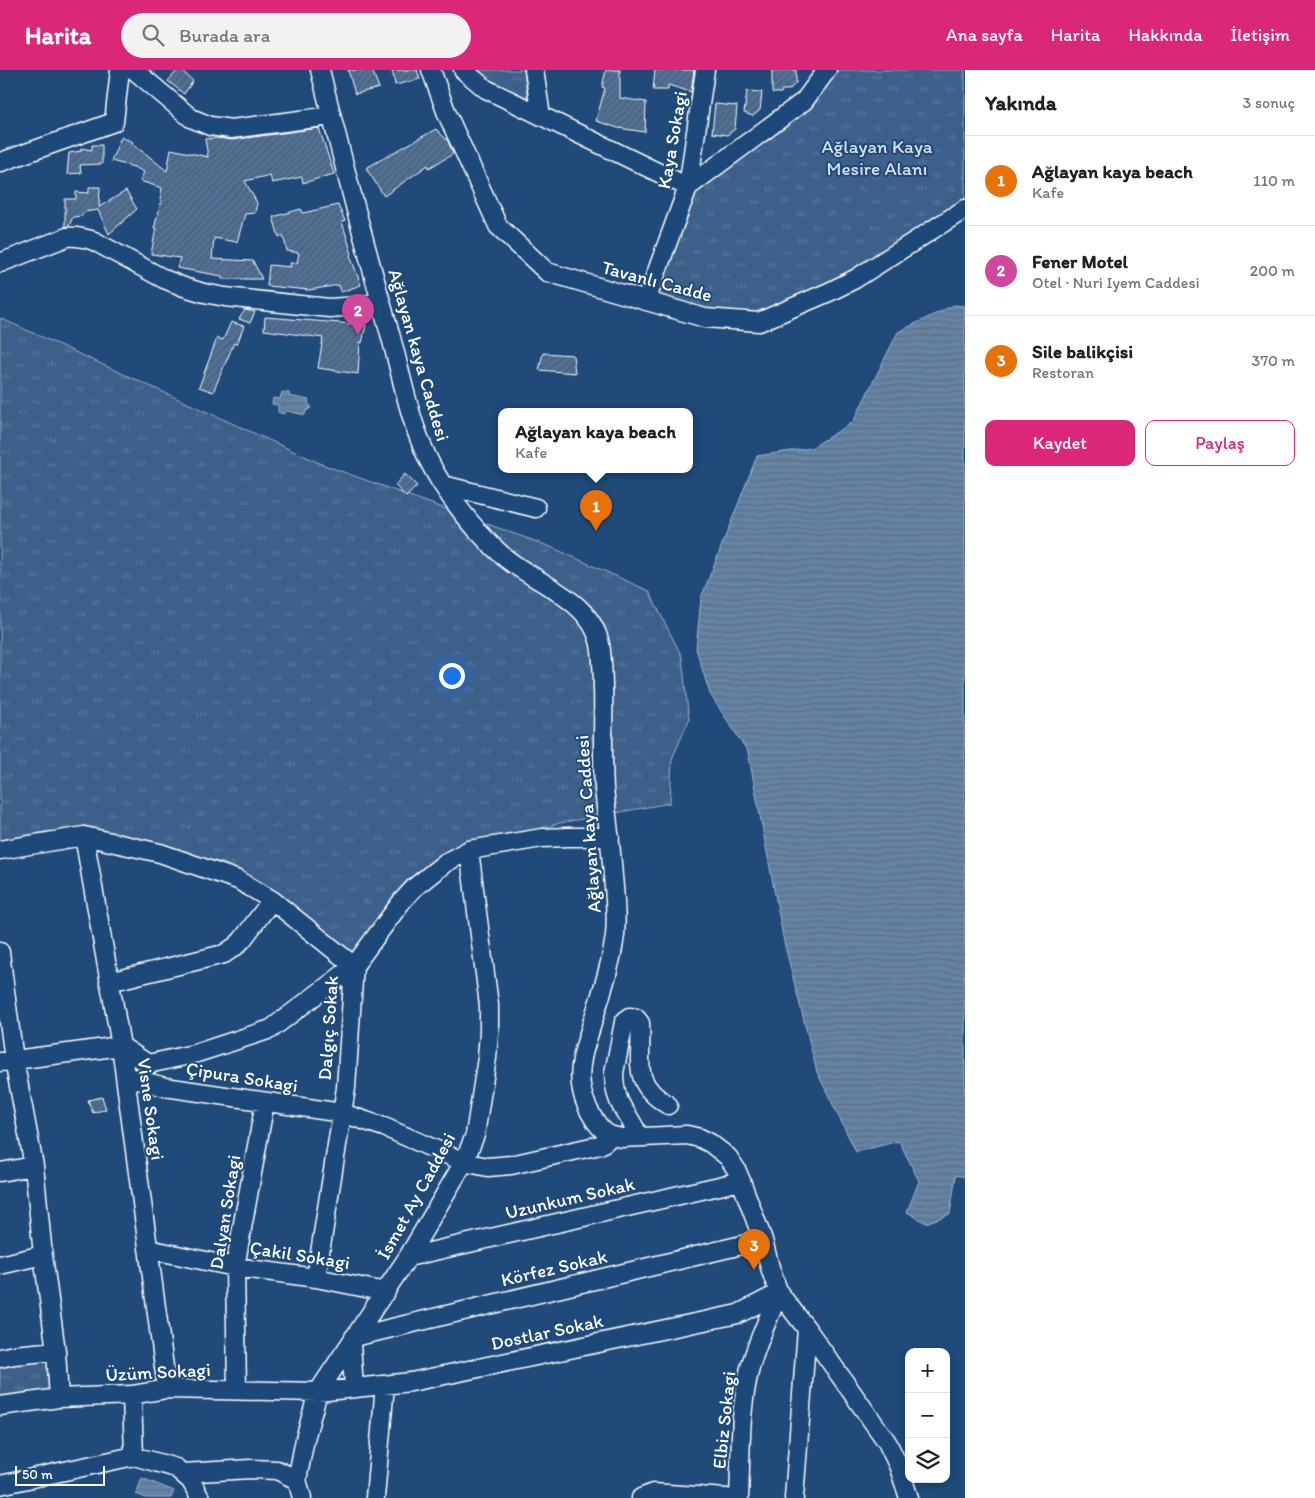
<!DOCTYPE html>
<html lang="tr">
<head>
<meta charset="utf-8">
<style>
	:root { --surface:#fff; --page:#f2f2f2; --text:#202124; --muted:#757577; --line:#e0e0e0; --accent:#db2777 }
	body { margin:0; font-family:Itim,sans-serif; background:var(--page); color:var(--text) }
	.controls { position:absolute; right:15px; bottom:15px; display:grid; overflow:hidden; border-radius:10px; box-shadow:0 2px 8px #0003 }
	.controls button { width:45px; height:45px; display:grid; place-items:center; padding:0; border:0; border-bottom:1px solid var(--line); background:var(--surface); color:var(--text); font:25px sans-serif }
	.scale { position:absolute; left:15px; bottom:12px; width:90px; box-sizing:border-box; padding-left:5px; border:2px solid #fff; border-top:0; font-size:14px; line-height:18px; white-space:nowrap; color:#fff; -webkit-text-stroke:4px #1f4a7a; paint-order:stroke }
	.you { position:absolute; left:451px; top:605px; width:18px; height:18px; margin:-12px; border:4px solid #fff; border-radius:50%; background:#1a73e8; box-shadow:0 0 0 8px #1a73e833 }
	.badge { display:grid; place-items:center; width:32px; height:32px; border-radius:50%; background:var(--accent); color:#fff; font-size:16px; font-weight:700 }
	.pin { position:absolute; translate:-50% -41px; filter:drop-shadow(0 1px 2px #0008) }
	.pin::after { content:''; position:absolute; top:26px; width:18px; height:15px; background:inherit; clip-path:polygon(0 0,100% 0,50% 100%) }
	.popup { position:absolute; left:498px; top:338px; width:195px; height:65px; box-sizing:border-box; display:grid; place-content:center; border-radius:10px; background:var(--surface); filter:drop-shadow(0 1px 4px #0005); font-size:16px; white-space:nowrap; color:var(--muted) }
	.popup b { font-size:19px; color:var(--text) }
	.popup::after { content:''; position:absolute; left:50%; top:100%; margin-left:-10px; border:10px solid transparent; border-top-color:var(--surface) }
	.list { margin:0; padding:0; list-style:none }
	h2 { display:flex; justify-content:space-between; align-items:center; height:65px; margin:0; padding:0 20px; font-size:21px }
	h2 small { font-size:16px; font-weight:400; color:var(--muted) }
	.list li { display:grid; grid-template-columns:32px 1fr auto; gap:15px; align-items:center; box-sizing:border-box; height:90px; padding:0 20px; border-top:1px solid var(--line) }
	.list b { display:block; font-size:19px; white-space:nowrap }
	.list p { margin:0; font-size:16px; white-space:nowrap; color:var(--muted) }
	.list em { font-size:16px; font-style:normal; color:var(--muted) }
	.actions { display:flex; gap:10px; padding:15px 20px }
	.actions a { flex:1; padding:11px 0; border:1px solid var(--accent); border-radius:10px; text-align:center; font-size:18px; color:var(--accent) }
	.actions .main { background:var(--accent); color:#fff }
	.icon { flex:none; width:28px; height:28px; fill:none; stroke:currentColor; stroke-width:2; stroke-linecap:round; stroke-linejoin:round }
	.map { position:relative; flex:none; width:965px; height:1428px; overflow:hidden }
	header { display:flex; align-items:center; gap:30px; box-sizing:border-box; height:70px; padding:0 25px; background:var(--accent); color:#fff }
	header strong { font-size:24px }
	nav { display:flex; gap:28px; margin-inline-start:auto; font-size:18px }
	.search { width:350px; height:45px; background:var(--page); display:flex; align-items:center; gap:12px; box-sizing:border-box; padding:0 18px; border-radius:28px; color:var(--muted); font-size:19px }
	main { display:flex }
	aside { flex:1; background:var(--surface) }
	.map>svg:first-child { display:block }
</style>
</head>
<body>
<header>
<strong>Harita</strong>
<div class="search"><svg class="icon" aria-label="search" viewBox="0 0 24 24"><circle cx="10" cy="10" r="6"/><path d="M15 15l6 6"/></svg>Burada ara</div>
<nav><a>Ana sayfa</a><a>Harita</a><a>Hakkında</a><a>İletişim</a></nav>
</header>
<main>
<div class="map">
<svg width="965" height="1428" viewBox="0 0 965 1428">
	<defs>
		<pattern id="grass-tufts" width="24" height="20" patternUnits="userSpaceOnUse" patternTransform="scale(1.25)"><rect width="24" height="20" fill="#3c618b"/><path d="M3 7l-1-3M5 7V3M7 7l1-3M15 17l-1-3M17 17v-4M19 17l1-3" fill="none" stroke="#59799c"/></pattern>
		<pattern id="water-rules" width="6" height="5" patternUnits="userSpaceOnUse" patternTransform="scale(1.25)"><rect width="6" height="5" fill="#6583a4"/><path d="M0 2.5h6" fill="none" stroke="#5b6d81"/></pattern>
		<pattern id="building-hatch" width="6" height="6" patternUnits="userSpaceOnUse" patternTransform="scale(1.25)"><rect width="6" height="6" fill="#507197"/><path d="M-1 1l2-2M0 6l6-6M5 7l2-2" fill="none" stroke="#4e5b6a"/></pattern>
	</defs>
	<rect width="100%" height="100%" fill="#1f4a7a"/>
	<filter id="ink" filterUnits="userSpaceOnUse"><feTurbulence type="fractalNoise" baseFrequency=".02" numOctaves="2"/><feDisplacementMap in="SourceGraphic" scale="10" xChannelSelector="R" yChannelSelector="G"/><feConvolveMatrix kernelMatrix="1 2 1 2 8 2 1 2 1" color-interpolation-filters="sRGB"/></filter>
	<g filter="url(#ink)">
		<!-- grass -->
		<path fill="url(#grass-tufts)" stroke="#9eb0c5" d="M478,0H524L528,33L482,5Z
			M831,0H965V133L847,207L754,245L657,231L656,226L699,111Z
			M0,248L324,395L551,477L649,521L682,587L689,650L672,689L670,733L560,753L469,780L445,793L360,888L224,793L49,761L0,770Z
			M48,1290L52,1324L0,1330V1295Z"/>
		<!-- water -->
		<path fill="url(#water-rules)" stroke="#a3b5c8" d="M954,235L965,236V1107L956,1105L950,1144L926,1153L907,1142L919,1111L899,1071L856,1082L817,1002L784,872L748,682L710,624L696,579L701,528L757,386L811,378L853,352L898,262Z
			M282,322L289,323V326L309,330L308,334L311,336V338L306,341L305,345L287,341L284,344L278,342V335L272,334L273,328L280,329Z
			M142,1408L174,1421L171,1428H146L136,1424Z"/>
		<!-- building -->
		<path fill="url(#building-hatch)" stroke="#fff" d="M178,0H181L193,11L184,24L168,11Z
			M348,0H372L379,18L355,24Z
			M392,0H417L420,9L395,15Z
			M606,0H620V28L646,32L645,62L618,58L596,51L605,18L602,17Z
			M655,0H694L691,22L668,15V20H653Z
			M772,0H796V13L789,20H782L781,23H772Z
			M747,21L762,22L760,40L753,46L744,43Z
			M715,34L737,36L735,59L727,65L712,63Z
			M319,58L334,104L303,113L302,107L272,113L270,105L245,111L257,133L255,143L245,144L237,172L214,168L212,189L253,191L262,209H222V206L177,198L180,188L151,184L156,158H154L162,130H160L162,118L140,111L144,102L134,97L111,91L121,67L133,72L132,74L146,84L167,101L171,79L208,87L205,69L217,68L232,70Z
			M436,59L448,71L453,84L429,98L428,95L384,126L366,98Z
			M92,75H102V94L80,95L81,103L67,104L69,83L81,81V78L92,80Z
			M89,117H100L99,137L126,121L137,139L109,164L98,140L84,142L82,146L73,147L69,156L65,157V129H76V122L89,123Z
			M338,135L345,151L342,152L352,184L350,185L361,215L341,222L339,215L309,220L267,216L269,195L291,197L290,193H297L299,183L287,181L283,165L279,167L273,147L301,139L303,143Z
			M245,240L255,242L250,253L239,249Z
			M265,247L366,255L362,273L360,272L358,304L318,298L323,268L264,260Z
			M231,252L244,256L237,274L234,273L213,322L199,317L217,268L223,270Z
			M543,283L573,285L575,303L539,300Z
			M405,404L417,416L406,427L395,415Z
			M102,1027L106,1039L93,1043L88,1030Z"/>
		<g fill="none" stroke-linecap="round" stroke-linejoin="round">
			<!-- minor casing -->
			<g stroke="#fff" stroke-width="21">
				<path id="minor" d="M134,0L191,48L210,56L231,59L331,46
					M320,0C342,88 365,176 390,264C405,317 411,366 442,414C459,440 479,465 503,486C537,515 596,530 601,581C606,626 601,672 604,718C607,747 611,777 613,806C615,826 617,846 615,865C611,897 600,927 591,957C585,976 578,995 581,1015C583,1032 594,1055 609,1065C611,1066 619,1067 621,1068L687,1065L700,1068L710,1073L728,1087L736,1099L741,1111L763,1170L771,1201L779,1223L807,1259L887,1372L898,1395L909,1428
					M431,0L447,44L498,156L547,202L705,248L759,252L829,222L855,209L965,139
					M463,0L486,19L688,117L804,31L827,0
					M534,0L541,46
					M1,92L114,52L120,0
					M0,193L67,167C77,166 85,168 94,171L164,209L184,217L204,223L225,227L329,238L359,236L380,231
					M646,231L688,117L705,0
					M443,415L536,438
					M84,766L121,976L167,1319
					M0,780L84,766L160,783L238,810L272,830L354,896L271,959L194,984L148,994L121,976L0,992
					M0,882L14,990L34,1096L43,1185L56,1281L59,1328
					M109,912L224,884L236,876L242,870L272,830
					M125,1006L165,1017L342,1043L384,1057L464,1092L478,1095L488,1097L511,1095L600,1075L606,1071L610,1065
					M639,1067C635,1056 629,1048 623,1039C616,1028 614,1016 614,1003L624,952L629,947L636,948L640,953C643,990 629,1012 668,1035
					M0,1102L34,1096
					M148,1179L235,1197L316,1208L386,1222
					M408,1187L741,1111
					M0,1195L43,1185
					M316,1208L346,1018L354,896L402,831L415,817L445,793L469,780L542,768L567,767H610
					M354,1267L763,1170
					M351,1273L354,1318
					M0,1288L14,1285L56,1281
					M237,1320L235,1197L265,1032
					M132,1325L134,1386
					M0,1336L59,1328L132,1325L167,1319L318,1322L411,1312L738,1244L779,1223
					M182,1403L251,1399L277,1400L297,1410L302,1428
					M297,1410L305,1369L318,1322L408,1187L464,1092L475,1065L487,988L489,963V935L469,780
					M0,1415L134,1386L176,1398L191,1411L200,1428
					M375,1428L385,1315
					M641,1428L653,1423L727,1428
					M739,1428C741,1385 739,1339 750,1298C757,1272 769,1247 779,1223
					M794,1428L807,1259"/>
			</g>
			<!-- minor -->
			<use href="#minor" stroke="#1f4a7a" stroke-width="18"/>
		</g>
	</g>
	<g text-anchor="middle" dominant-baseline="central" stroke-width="4" stroke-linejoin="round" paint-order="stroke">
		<!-- street labels -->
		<g font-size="19" fill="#fff" stroke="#1f4a7a">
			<text transform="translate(672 70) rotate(-80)">Kaya Sokagi</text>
			<text transform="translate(657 211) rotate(15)">Tavanlı Cadde</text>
			<text transform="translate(419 285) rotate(74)">Ağlayan kaya Caddesi</text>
			<text transform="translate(588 754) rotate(-94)">Ağlayan kaya Caddesi</text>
			<text transform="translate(328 958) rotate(-86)">Dalgıç Sokak</text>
			<text transform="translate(242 1007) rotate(9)">Çipura Sokagi</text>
			<text transform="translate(151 1039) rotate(82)">Visne Sokagi</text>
			<text transform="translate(416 1126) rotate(-61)">İsmet Ay Caddesi</text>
			<text transform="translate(570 1128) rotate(-13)">Uzunkum Sokak</text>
			<text transform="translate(225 1142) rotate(-81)">Dalyan Sokagi</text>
			<text transform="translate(300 1185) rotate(9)">Çakil Sokagi</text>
			<text transform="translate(554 1198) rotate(-13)">Körfez Sokak</text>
			<text transform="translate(547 1262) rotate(-12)">Dostlar Sokak</text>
			<text transform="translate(158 1302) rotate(-3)">Üzüm Sokagi</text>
			<text transform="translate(724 1350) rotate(-84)">Elbiz Sokagi</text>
		</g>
		<!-- park labels -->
		<g font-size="19" fill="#d8dfe8" stroke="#1f4a7a">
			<text x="877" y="76">Ağlayan Kaya<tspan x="877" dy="22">Mesire Alanı</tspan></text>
		</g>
	</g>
</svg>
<div class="controls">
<button>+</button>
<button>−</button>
<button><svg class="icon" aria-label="layers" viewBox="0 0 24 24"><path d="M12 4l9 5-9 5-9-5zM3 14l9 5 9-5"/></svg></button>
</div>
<div class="scale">50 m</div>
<div class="you"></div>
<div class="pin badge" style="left:596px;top:461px;background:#e8710a">1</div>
<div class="popup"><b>Ağlayan kaya beach</b>Kafe</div>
<div class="pin badge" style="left:358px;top:265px;background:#d1479c">2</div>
<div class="pin badge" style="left:754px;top:1200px;background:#e8710a">3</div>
</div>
<aside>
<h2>Yakında<small>3 sonuç</small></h2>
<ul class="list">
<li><span class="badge" style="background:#e8710a">1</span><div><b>Ağlayan kaya beach</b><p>Kafe</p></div><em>110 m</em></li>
<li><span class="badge" style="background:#d1479c">2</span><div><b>Fener Motel</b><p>Otel · Nuri Iyem Caddesi</p></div><em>200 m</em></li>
<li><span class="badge" style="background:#e8710a">3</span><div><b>Sile balikçisi</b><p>Restoran</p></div><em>370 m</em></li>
</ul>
<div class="actions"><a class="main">Kaydet</a><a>Paylaş</a></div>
</aside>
</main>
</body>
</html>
